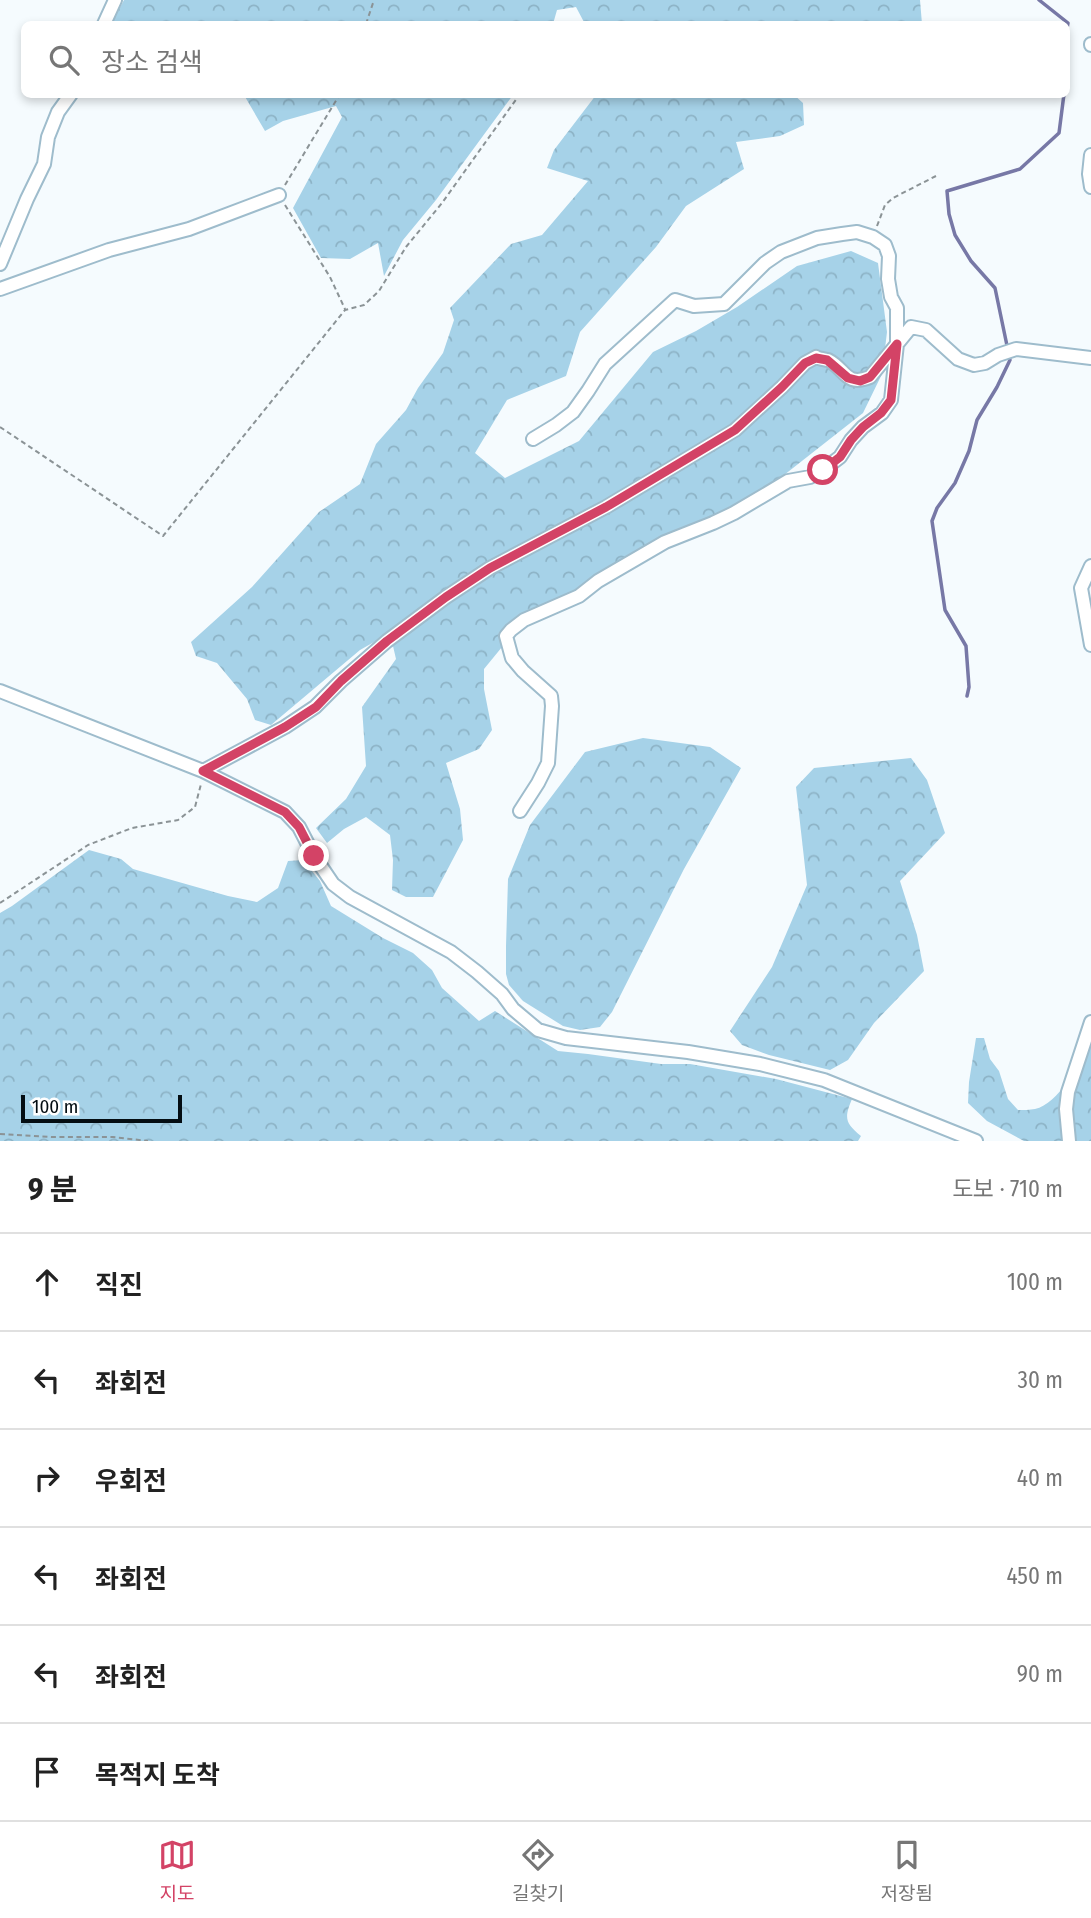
<!DOCTYPE html>
<html lang="ko">
<head>
<meta charset="utf-8">
<style>
	:root { --surface:#fff; --page:#f2f2f2; --text:#222; --muted:#767676; --line:#e0e0e0; --accent:#d34366 }
	body { margin:0; font-family:"Fira Sans Condensed","Noto Sans KR",sans-serif; background:var(--page); color:var(--text) }
	.scale { position:absolute; left:21px; bottom:18px; width:161px; box-sizing:border-box; padding-left:7px; border:4px solid #040d12; border-top:0; font-size:19px; line-height:24px; white-space:nowrap; color:#040d12; -webkit-text-stroke:5px #fff; paint-order:stroke }
	.stop { position:absolute; width:21px; height:21px; margin:-16px; border:5px solid #d34366; border-radius:50%; background:#fff }
	.stop.end { background:#d34366; border-color:#fff; box-shadow:0 2px 7px #0008 }
	.list { margin:0; padding:0; list-style:none }
	h2 { display:flex; justify-content:space-between; align-items:center; height:91px; margin:0; padding:0 28px; font-size:30px }
	h2 small { font-size:23px; font-weight:400; color:var(--muted) }
	.list li { display:grid; grid-template-columns:46px 1fr auto; gap:21px; align-items:center; box-sizing:border-box; height:98px; padding:0 28px; border-top:2px solid var(--line) }
	.list b { display:block; font-size:26px; white-space:nowrap }
	.list em { font-size:23px; font-style:normal; color:var(--muted) }
	.icon { flex:none; width:38px; height:38px; fill:none; stroke:currentColor; stroke-width:2; stroke-linecap:round; stroke-linejoin:round }
	.map { position:relative; flex:none; width:1091px; height:1141px; overflow:hidden }
	.search { position:absolute; background:var(--surface); box-shadow:0 4px 10px #0003; left:21px; right:21px; top:21px; height:77px; display:flex; align-items:center; gap:18px; box-sizing:border-box; padding:0 24px; border-radius:10px; color:var(--muted); font-size:26px }
	.sheet { height:679px; background:var(--surface) }
	nav { display:flex; justify-content:space-around; align-items:center; box-sizing:border-box; height:98px; border-top:2px solid var(--line); background:var(--surface); font-size:19px; color:var(--muted) }
	nav a { display:grid; justify-items:center; gap:4px }
	nav .on { color:var(--accent) }
	.map>svg:first-child { display:block }
</style>
</head>
<body>
<div class="map">
<svg width="1091" height="1141" viewBox="0 0 1091 1141">
	<defs>
		<pattern id="forest-crowns" width="20" height="18" patternUnits="userSpaceOnUse" patternTransform="scale(1.75)"><rect width="20" height="18" fill="#a6d2e8"/><path d="M2 6a3 3 0 1 1 6 0M12 15a3 3 0 1 1 6 0" fill="none" stroke="#8db3c6"/></pattern>
	</defs>
	<rect width="100%" height="100%" fill="#f5fbfe"/>
	<!-- forest -->
	<path fill="url(#forest-crowns)" d="M124,0H920L922,24H585L576,7L557,10L553,24H111Z
		M793,94L803,103L804,125L780,136L736,142L744,169L686,206L656,247L580,332L566,376L507,400L475,453L505,478L579,441L653,352L696,331L737,307L797,266L851,251L878,263L887,332L882,374L863,413L779,479L619,571L520,625L484,669V689L492,730L479,749L446,763L460,809L463,840L433,897H406L392,890L393,860L390,835L366,817L344,829L327,843L316,828L346,799L366,766L362,707L396,659L390,633L360,650L271,725L255,720L247,699L217,663L196,656L191,642L252,587L319,512L360,484L376,444L406,410L418,388L443,353L454,320L450,308L511,244L542,235L588,181L547,168L554,150L596,95Z
		M244,95H513L436,200L403,240L384,276L378,243L350,259L321,258L293,208L342,117L336,106L283,121L265,131Z
		M643,738L710,747L741,768L684,869L612,1012L600,1027L580,1030L563,1026L523,1001L509,985L506,974V946L508,879L530,825L585,752Z
		M911,758L927,780L945,833L900,881L917,935L924,971L874,1023L848,1060L830,1070L769,1055L742,1045L730,1031L772,967L807,885L796,787L814,768Z
		M89,850L121,859L133,869L228,896L257,902L278,888L288,861L303,860L320,881L331,906L383,938L413,953L432,970L442,988L479,1021L495,1011L558,1051L588,1054L661,1064H690L776,1079L852,1099C844,1118 845,1123 861,1136L858,1141H0V913L12,906Z
		M976,1038H984L990,1059L999,1071L1008,1099L1018,1110C1023,1110 1030,1110 1035,1109C1059,1104 1078,1064 1091,1045V1141H1024L987,1121L968,1103L969,1082Z"/>
	<g fill="none" stroke-linecap="round" stroke-linejoin="round">
		<!-- stream -->
		<path stroke="#7778a6" stroke-width="3.5" d="M1039,0L1068,23L1066,34
			M967,696L969,687L966,646L945,610L932,521L937,508L955,483L969,451L977,420L997,387L1010,360L995,288L971,261L955,235L949,214L947,191L1020,169L1059,133L1064,94"/>
		<!-- minor casing -->
		<g stroke="#9ebccc" stroke-width="16">
			<path id="minor" d="M104,24L115,0
				M1091,44V45
				M1091,155L1089,174L1091,187
				M0,264L27,199L44,164L48,137L58,112L71,94
				M0,289L109,250L189,229L279,195
				M1091,566L1081,588L1091,645
				M0,691L203,771L285,812L299,827L314,856L333,884L350,897L451,952L477,972L502,994L513,1009L538,1030L566,1038L688,1052L760,1064L824,1080L976,1141
				M203,771L285,727L315,707L341,681L387,641L446,597L490,568L606,507L735,430L782,387L805,363L816,357C817,358 827,360 828,360C846,369 845,387 870,377L911,327L926,330L958,359L974,365L985,363L998,355L1016,349L1091,358
				M520,811L538,783L548,763L552,706L551,696L523,671L512,658L506,636L511,630L524,620L579,596L598,581L665,542L713,523L734,513L788,481L810,477L823,470L840,457L851,440L863,427L882,413L891,400L897,344V308L891,297L888,279L889,256L885,245L873,237L857,232L842,234L817,238L781,252L765,263L724,304L694,306L675,300L605,364L588,391L573,412L556,425L533,439
				M1069,1141L1066,1109L1068,1092L1091,1022"/>
		</g>
		<!-- path -->
		<path stroke="#8b9396" stroke-width="2" stroke-dasharray="5 3.5" stroke-linecap="butt" d="M366,24L374,0
			M285,185L340,94
			M285,205L330,277L345,309
			M877,226L885,205L893,198L936,176
			M0,427L163,536L345,310L364,305L379,291L406,247L442,203L520,94
			M0,903L88,845L132,828L178,820L195,807L201,784
			M0,1134L52,1137H113L148,1141"/>
		<!-- minor -->
		<use href="#minor" stroke="#fff" stroke-width="12"/>
	</g>
	<g fill="none" stroke-linecap="round" stroke-linejoin="round">
		<!-- route -->
		<path stroke="#d34366" stroke-width="9" d="M314,856L299,827L285,812L203,771L285,727L316,707L341,681L387,641L446,597L490,568L606,507L735,430L782,387L805,363L816,358L827,360L848,378L860,381L870,377L897,344L891,400L881,413L863,427L851,440L840,457L823,470"/>
	</g>
</svg>
<div class="scale">100 m</div>
<div class="stop" style="left:823px;top:470px"></div>
<div class="stop end" style="left:314px;top:856px"></div>
<div class="search"><svg class="icon" aria-label="search" viewBox="0 0 24 24"><circle cx="10" cy="10" r="6"/><path d="M15 15l6 6"/></svg>장소 검색</div>
</div>
<section class="sheet">
<h2>9 분<small>도보 · 710 m</small></h2>
<ul class="list">
<li><svg class="icon" aria-label="ahead" viewBox="0 0 24 24"><path d="M12 20V5M6 11l6-6 6 6"/></svg><div><b>직진</b></div><em>100 m</em></li>
<li><svg class="icon" aria-label="left" viewBox="0 0 24 24"><path d="M17 20v-9H6M10 6l-5 5 5 5"/></svg><div><b>좌회전</b></div><em>30 m</em></li>
<li><svg class="icon" aria-label="right" viewBox="0 0 24 24"><path d="M7 20v-9h11M14 6l5 5-5 5"/></svg><div><b>우회전</b></div><em>40 m</em></li>
<li><svg class="icon" aria-label="left" viewBox="0 0 24 24"><path d="M17 20v-9H6M10 6l-5 5 5 5"/></svg><div><b>좌회전</b></div><em>450 m</em></li>
<li><svg class="icon" aria-label="left" viewBox="0 0 24 24"><path d="M17 20v-9H6M10 6l-5 5 5 5"/></svg><div><b>좌회전</b></div><em>90 m</em></li>
<li><svg class="icon" aria-label="arrive" viewBox="0 0 24 24"><path d="M6 21V4h12l-3 4 3 4H6"/></svg><div><b>목적지 도착</b></div></li>
</ul>
</section>
<nav>
<a class="on"><svg class="icon" aria-label="map" viewBox="0 0 24 24"><path d="M3 6l6-2 6 2 6-2v14l-6 2-6-2-6 2zM9 4v14M15 6v14"/></svg>지도</a>
<a><svg class="icon" aria-label="directions" viewBox="0 0 24 24"><path d="M12 3l9 9-9 9-9-9zM9 14v-3h6M13 9l2 2-2 2"/></svg>길찾기</a>
<a><svg class="icon" aria-label="saved" viewBox="0 0 24 24"><path d="M7 4h10v16l-5-4-5 4z"/></svg>저장됨</a>
</nav>
</body>
</html>
